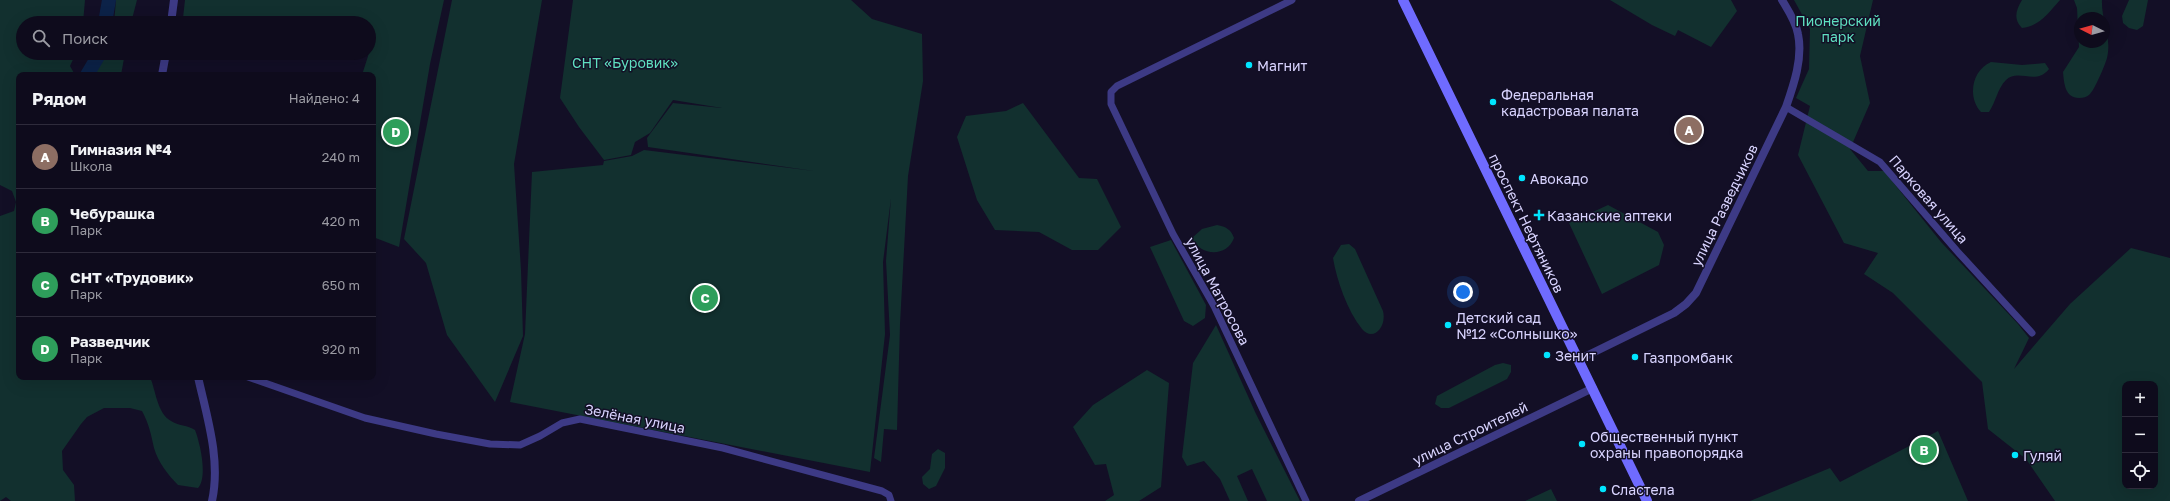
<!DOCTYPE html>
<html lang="ru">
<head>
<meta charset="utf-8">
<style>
	:root { --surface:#0e0b1c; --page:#171425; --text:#f1f3f6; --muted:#9b9ba3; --line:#2e2b3b; --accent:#b45309 }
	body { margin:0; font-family:"Golos Text",sans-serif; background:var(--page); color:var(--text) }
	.controls { position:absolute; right:12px; bottom:12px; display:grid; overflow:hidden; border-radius:8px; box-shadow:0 4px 16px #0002 }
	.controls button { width:36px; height:36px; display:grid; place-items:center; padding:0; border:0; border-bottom:1px solid var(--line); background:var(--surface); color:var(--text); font:20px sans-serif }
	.compass { position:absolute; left:2074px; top:12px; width:36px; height:36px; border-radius:50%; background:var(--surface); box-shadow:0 4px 16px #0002; rotate:276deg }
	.you { position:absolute; left:1463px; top:292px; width:14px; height:14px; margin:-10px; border:3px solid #fff; border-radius:50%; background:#1a73e8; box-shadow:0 0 0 6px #1a73e833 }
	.badge { display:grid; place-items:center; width:26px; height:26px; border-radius:50%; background:var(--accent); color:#fff; font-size:13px; font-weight:700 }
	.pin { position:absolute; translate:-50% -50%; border:2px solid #fff; box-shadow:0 1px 4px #0006 }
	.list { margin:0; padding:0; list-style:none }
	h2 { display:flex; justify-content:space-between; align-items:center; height:52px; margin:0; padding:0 16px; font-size:17px }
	h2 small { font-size:13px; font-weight:400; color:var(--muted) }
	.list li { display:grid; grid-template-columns:26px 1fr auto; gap:12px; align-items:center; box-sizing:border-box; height:64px; padding:0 16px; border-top:1px solid var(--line) }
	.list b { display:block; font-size:15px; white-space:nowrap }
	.list p { margin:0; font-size:13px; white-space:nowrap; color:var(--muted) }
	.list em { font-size:13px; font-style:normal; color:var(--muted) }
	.icon { flex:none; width:22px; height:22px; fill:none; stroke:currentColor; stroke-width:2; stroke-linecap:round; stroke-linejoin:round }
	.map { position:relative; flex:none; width:2170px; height:501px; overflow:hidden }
	.search { position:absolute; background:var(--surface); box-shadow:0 4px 16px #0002; left:16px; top:16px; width:360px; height:44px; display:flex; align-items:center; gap:10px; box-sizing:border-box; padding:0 14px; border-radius:22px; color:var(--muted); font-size:15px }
	.panel { position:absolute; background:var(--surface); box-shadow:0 4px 16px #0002; left:16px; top:72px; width:360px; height:308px; border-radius:8px }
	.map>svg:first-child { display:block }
</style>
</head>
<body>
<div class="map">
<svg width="2170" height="501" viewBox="0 0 2170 501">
	<rect width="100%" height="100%" fill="#130f26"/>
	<!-- green -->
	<path fill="#12302f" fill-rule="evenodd" d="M0,0H85L83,23H23V53H76L70,66L75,75H19V377H150C156,391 157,413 171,421C178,426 188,425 195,430C200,443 208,477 198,488L178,485C168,475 158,462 154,448C151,434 149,424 142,411L130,408H104L87,417L81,424L62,451L63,470L74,485L75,501H11L6,497L0,501V216L14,211L16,202L12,191L0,185Z
		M116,0H137L131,23H114Z
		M185,0H444L430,64L399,247L373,237V75H362L369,53V23H296L282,21L268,23H222L183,18Z
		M452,0H542L514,164L521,270L523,336L495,402L447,335L426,263L404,239Z
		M573,0H851L872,19L922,34L923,81L908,176L900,324L897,430L884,429L881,462L874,458L890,335L886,261L891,198L883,262L885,334L870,472L510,402L525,334L532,172L603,165L604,161L632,156L644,150L814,171L648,147L647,138L673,103L722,108L673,100L650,133L635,142L631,155L604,160L579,127L560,98Z
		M1610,0H1731L1737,11L1711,47L1678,30L1675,36L1652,25Z
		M1794,0H1873L1860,56L1870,103L1850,149L1868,171H1884L1941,242L2018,324L2029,338L2014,369L2070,304L2131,248L2170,258V501H2055L2026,459L1988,429L1982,382L1893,293L1864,274L1878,253L1844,243L1798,155L1810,106L1796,98L1809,69L1810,29ZM2125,384H2155V486H2125Z
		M2022,0H2060C2049,12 2040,26 2022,28C2013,19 2016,10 2022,0Z
		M2074,0H2102C2101,20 2112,37 2107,58C2105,65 2095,89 2090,94C2087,97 2083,98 2079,98C2065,98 2064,83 2063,72L2079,47L2077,8ZM2080,18H2104V42H2080Z
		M2129,0H2148L2143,26L2137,30L2129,28L2123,23L2122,16Z
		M104,53H125L121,75H93Z
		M1991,62L2022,65L2045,63L2049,69C2036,86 2018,68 2006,80C1997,89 1996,102 1989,112H1981C1967,97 1972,70 1991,62Z
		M1023,103L1079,178L1097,179L1121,227L1098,250H1072L1039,232L995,230L977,200L957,137L966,116L1006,111Z
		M1608,205L1658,232L1664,245L1659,265L1602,294L1569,223Z
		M1217,225C1226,227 1231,229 1234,238C1227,257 1201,257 1192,238L1202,229Z
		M1171,240L1206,305L1205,318L1193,326L1184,321L1150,247Z
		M1349,244L1355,249L1383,311C1387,327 1373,342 1362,329C1347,310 1337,281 1333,258L1341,245Z
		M1216,325L1256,414L1300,501H1267L1252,469L1237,476L1248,501H1230L1220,479L1204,461L1187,466L1182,457L1193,363Z
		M1503,363L1511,365V372L1507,379L1449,408H1441L1435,404L1437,396L1495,365Z
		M1147,370L1169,383L1161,487L1139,501H1105L1114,495L1106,464L1095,465L1073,427L1093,405Z
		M1938,431L1968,501H1750L1830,468L1840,482Z
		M938,449L945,453V468L936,486L929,489L923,484L922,477L930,469L932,454Z
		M1551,489L1557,501H1525Z"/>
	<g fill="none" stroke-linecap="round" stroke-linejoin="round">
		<!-- river -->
		<path stroke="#0c2248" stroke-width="14" d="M105,23L109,0
			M87,75L100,53"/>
		<!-- minor -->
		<path stroke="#3d3a85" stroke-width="7" d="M1292,0L1117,86L1111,92V104L1173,234L1214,306L1306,501
			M1786,107L1880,162L1957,251L2032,333
			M248,377L365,418L436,434L490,444L520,445L540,436L562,423L580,419L723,448L882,491L889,495L891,501"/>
		<!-- tertiary -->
		<path stroke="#3d3a85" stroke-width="8" d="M171,23L174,0
			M162,75L166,53
			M1578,360L1674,313L1686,304L1696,293L1786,107C1794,84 1803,58 1798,34C1796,22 1788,10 1782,0
			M198,377C207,417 221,460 212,501
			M1359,501L1593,388"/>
		<!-- secondary -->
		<path stroke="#6f6bff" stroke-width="10" d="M1403,0L1647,501"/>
	</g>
	<!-- markers -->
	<g fill="#00e5ff" stroke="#130f26" stroke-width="1.5">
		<circle cx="1249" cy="65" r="4"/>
		<circle cx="1493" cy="102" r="4"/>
		<circle cx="1522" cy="178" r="4"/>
		<path d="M1537 209h4v4h4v4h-4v4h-4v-4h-4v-4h4z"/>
		<circle cx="1448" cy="325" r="4"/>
		<circle cx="1547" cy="355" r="4"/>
		<circle cx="1635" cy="357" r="4"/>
		<circle cx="1582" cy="444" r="4"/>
		<circle cx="2015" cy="455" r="4"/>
		<circle cx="1603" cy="489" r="4"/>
	</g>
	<g text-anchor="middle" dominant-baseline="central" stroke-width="3" stroke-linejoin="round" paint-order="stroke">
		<!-- park labels -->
		<g font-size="14" fill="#5fe0c0" stroke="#130f26">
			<text x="1838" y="20">Пионерский<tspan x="1838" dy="16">парк</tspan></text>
			<text x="625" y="62">СНТ «Буровик»</text>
		</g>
		<!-- poi labels -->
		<g font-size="14" fill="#d9d4ff" stroke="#130f26" text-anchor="start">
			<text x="1257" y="65">Магнит</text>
			<text x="1501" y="94">Федеральная<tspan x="1501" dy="16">кадастровая палата</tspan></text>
			<text x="1530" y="178">Авокадо</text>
			<text x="1547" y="215">Казанские аптеки</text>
			<text x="1456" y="317">Детский сад<tspan x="1456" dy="16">№12 «Солнышко»</tspan></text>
			<text x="1555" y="355">Зенит</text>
			<text x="1643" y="357">Газпромбанк</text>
			<text x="1590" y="436">Общественный пункт<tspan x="1590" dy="16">охраны правопорядка</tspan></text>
			<text x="2023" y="455">Гуляй</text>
			<text x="1611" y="489">Сластела</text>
		</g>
		<!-- street labels -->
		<g font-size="14" fill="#d9d4ff" stroke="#130f26">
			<text transform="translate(1929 199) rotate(49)">Парковая улица</text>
			<text transform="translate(1724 205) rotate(-64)">улица Разведчиков</text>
			<text transform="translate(1527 223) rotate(64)">проспект Нефтяников</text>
			<text transform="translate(1218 291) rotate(62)">улица Матросова</text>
			<text transform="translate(635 418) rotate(11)">Зелёная улица</text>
			<text transform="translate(1470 433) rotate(-26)">улица Строителей</text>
		</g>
	</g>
</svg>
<div class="controls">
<button>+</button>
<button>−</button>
<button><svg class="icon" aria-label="locate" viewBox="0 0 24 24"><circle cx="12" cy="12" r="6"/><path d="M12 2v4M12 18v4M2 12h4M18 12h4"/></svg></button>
</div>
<svg class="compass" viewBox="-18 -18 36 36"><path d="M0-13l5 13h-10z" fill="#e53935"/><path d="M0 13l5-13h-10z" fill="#9b9ba3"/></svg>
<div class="you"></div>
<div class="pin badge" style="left:1689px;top:130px;background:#8d6e63">A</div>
<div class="pin badge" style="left:1924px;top:450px;background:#2e9e5b">B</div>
<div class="pin badge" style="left:705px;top:298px;background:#2e9e5b">C</div>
<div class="pin badge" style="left:396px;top:132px;background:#2e9e5b">D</div>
<div class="search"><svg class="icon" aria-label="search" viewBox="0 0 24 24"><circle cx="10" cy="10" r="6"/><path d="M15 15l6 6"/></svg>Поиск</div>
<section class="panel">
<h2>Рядом<small>Найдено: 4</small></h2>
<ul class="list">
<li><span class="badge" style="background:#8d6e63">A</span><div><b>Гимназия №4</b><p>Школа</p></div><em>240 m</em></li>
<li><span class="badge" style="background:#2e9e5b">B</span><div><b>Чебурашка</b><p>Парк</p></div><em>420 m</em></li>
<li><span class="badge" style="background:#2e9e5b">C</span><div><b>СНТ «Трудовик»</b><p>Парк</p></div><em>650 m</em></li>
<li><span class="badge" style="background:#2e9e5b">D</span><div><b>Разведчик</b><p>Парк</p></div><em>920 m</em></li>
</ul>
</section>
</div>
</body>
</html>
